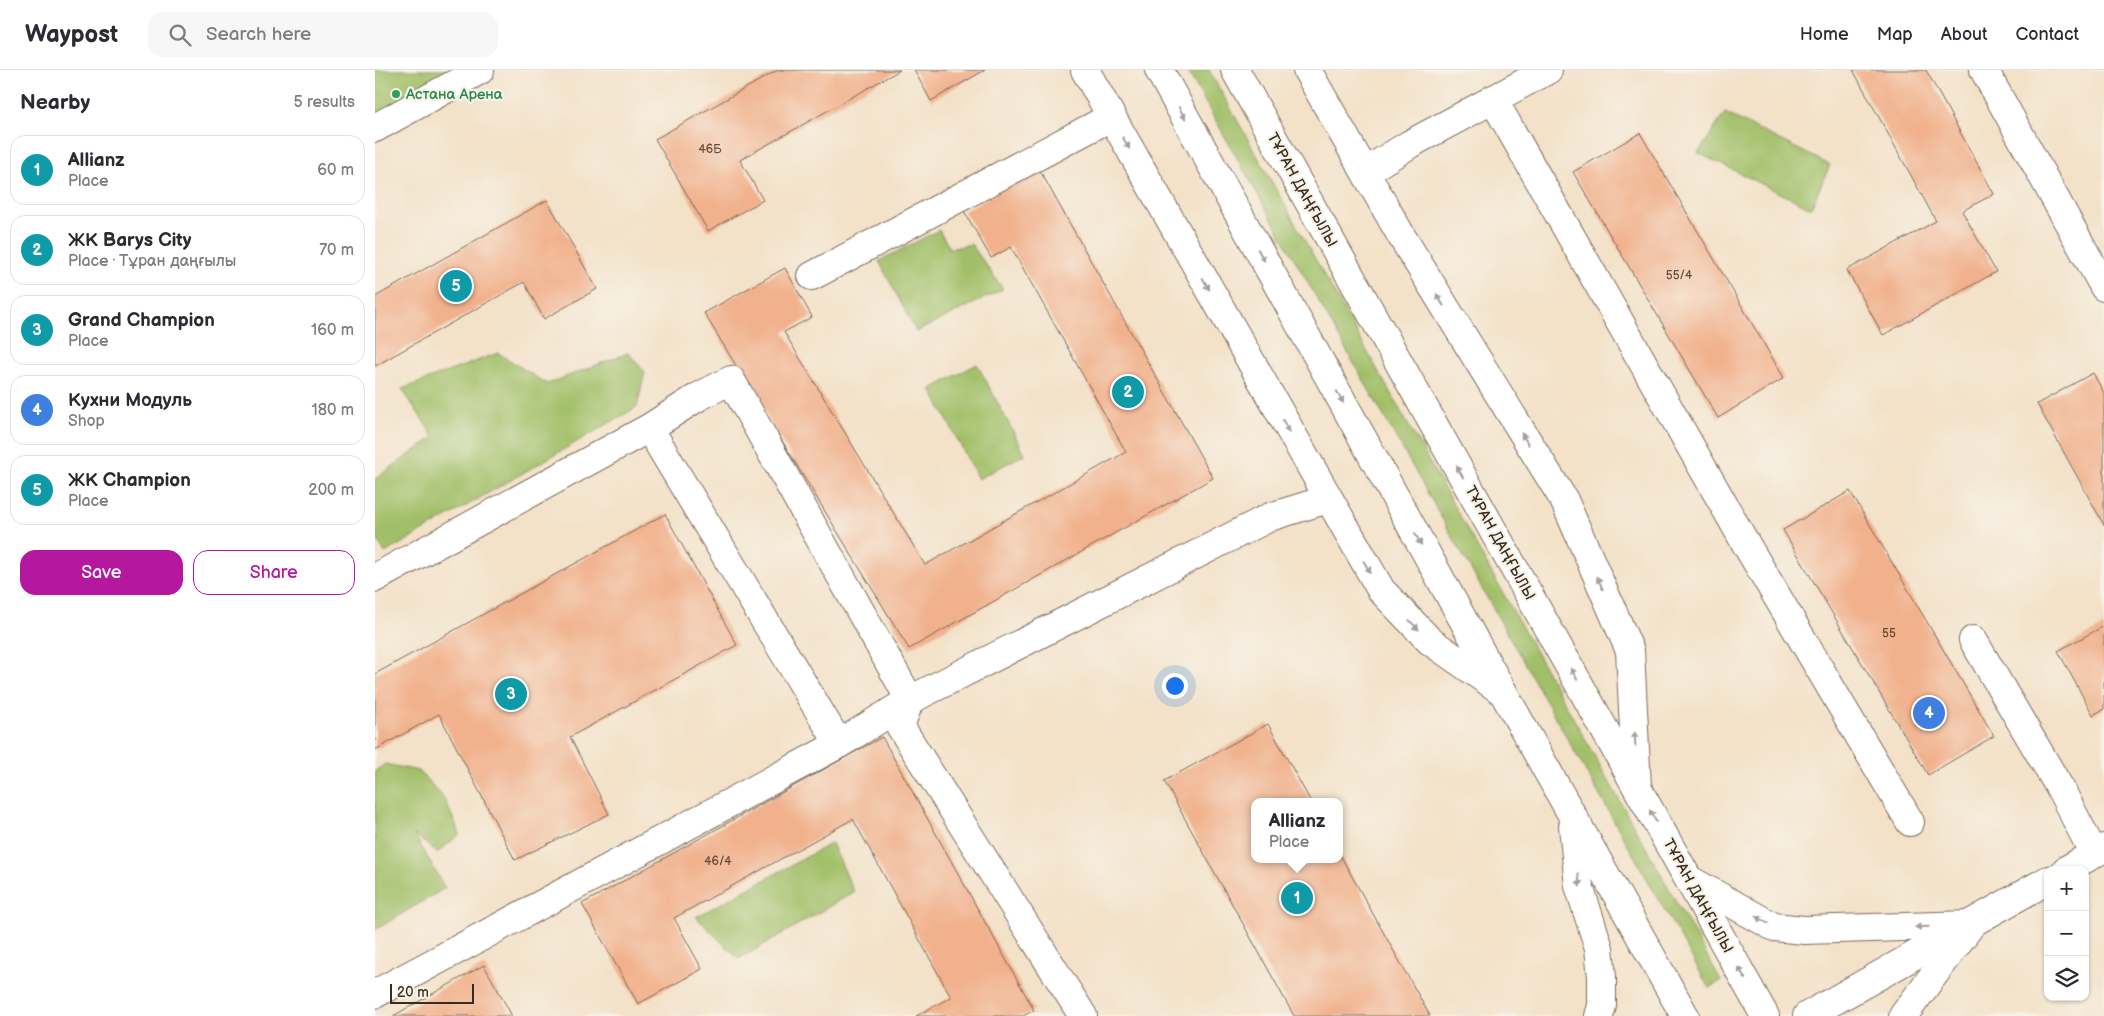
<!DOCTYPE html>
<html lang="en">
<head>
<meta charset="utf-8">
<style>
	:root { --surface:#fff; --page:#f7f7f7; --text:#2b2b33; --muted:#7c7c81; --line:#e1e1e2; --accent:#b5179e }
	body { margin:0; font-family:"Balsamiq Sans",sans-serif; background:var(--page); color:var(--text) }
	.controls { position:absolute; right:15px; bottom:15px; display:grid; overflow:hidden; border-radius:10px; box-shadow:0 1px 4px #0004 }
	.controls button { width:45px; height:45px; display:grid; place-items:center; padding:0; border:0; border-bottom:1px solid var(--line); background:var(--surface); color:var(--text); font:25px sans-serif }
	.scale { position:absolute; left:15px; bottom:12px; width:84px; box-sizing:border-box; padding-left:5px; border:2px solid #3b2a1e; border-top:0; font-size:14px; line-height:18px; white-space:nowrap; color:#3b2a1e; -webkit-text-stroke:4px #f7f3e8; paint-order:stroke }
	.you { position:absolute; left:799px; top:615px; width:18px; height:18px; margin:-12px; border:4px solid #fff; border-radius:50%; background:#1a73e8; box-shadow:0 0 0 8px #1a73e833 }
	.badge { display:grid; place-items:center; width:32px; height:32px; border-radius:50%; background:var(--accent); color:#fff; font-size:16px; font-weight:700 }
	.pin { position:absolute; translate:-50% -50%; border:2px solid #fff; box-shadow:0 1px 5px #0006 }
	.popup { position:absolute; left:876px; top:728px; width:92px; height:65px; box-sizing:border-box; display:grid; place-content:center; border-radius:10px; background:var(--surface); filter:drop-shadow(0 1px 4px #0005); font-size:16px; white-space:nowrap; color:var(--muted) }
	.popup b { font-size:19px; color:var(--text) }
	.popup::after { content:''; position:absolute; left:50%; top:100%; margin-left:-10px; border:10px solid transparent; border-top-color:var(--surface) }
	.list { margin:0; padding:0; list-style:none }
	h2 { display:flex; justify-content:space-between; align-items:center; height:65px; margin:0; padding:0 20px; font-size:21px }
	h2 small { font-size:16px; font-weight:400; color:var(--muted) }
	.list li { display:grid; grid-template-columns:32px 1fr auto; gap:15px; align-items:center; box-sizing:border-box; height:70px; margin:0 10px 10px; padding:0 10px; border:1px solid var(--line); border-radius:15px }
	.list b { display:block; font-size:19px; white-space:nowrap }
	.list p { margin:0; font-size:16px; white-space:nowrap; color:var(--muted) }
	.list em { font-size:16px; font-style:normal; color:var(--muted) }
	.actions { display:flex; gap:10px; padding:15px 20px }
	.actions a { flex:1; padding:11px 0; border:1px solid var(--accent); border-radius:15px; text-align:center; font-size:18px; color:var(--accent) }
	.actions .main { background:var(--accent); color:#fff }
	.icon { flex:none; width:28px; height:28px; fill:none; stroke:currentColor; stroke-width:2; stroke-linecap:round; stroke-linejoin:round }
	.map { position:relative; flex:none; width:1729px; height:946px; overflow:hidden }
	header { display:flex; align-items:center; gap:30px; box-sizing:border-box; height:70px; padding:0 25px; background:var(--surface); border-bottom:1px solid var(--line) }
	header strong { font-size:24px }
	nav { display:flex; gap:28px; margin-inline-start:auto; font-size:18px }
	.search { width:350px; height:45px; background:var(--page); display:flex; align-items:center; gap:12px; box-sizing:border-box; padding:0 18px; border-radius:15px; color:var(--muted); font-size:19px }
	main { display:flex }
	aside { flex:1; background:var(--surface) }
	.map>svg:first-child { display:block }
</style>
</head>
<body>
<header>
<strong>Waypost</strong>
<div class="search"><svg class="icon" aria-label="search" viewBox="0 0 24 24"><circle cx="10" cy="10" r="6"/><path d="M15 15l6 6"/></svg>Search here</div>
<nav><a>Home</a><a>Map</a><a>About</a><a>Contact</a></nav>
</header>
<main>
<aside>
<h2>Nearby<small>5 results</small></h2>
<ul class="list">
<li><span class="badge" style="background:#0f9aa8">1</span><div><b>Allianz</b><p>Place</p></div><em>60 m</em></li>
<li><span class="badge" style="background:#0f9aa8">2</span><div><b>ЖК Barys City</b><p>Place · Тұран даңғылы</p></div><em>70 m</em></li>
<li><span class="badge" style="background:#0f9aa8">3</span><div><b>Grand Champion</b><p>Place</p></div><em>160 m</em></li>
<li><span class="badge" style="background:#3f7fe0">4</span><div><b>Кухни Модуль</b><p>Shop</p></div><em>180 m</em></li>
<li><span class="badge" style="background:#0f9aa8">5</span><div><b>ЖК Champion</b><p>Place</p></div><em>200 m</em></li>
</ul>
<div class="actions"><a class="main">Save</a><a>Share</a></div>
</aside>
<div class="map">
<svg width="1729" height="946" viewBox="0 0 1729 946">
	<rect width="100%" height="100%" fill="#f7f3e8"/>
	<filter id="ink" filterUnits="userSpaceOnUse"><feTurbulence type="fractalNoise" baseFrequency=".02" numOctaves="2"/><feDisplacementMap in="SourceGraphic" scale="10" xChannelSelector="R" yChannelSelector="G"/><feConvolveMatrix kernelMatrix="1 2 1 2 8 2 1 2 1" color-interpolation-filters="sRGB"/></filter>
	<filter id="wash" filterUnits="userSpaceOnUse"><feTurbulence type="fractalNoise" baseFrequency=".0096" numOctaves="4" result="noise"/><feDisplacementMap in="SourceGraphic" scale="20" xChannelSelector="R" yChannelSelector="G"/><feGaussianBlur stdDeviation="1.12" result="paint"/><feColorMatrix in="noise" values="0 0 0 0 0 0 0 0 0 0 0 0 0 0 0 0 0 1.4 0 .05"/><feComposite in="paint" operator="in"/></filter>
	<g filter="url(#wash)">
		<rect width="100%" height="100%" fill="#f3e1c8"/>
		<!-- green -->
		<path fill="#a1bf67" stroke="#6e7442" d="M0,0H85L0,47Z
			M812,0H834L1346,911L1334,918Z
			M1350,43L1455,95L1436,138L1323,83Z
			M564,160L575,179L596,174L628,219L541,262L504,191Z
			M123,283L172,314L253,283L270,302L262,337L10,483L0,465V409L59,367L27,319Z
			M602,294L650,384L603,409L556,319Z
			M10,694L44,701L69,728L85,764L62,783L39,764L70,818L0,860V701Z
			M457,773L479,822L364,889L321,847Z"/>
		<g id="blocks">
			<!-- building -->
			<path fill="#f1b18c" d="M403,0H525L365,90L388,130L333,161L280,69Z
				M539,0H610L556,31Z
				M1478,0H1551L1619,124L1587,141L1621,202L1508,265L1472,200L1561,151Z
				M1265,63L1409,308L1343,348L1198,102Z
				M664,99L838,408L534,579L329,243L410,198L437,247L409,262L550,495L751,382L636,177L616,188L589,141Z
				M172,130L222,219L169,249L149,212L0,296V227Z
				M1718,303L1729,323V455L1662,334Z
				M1475,421L1619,666L1553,705L1408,460Z
				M290,444L362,575L195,667L234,744L140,790L64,644L0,680V604Z
				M1729,556V639L1718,645L1683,581Z
				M893,654L936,732H880V789H964V783L1055,946H919L789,711Z
				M507,667L659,940L648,946H541L576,927L478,749L299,848L327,899L263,934L207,834Z
				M109,895L137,946H18Z"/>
		</g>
	</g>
	<g filter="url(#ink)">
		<use href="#blocks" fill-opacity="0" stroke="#7b6a5a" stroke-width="1"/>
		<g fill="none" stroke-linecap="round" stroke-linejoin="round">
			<!-- minor casing -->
			<g stroke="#7b6a5a" stroke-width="30">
				<path id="minor" d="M710,0L1006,520L1055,571L1128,622
					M932,0L1027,167L1189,430L1255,581L1262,717
					M1609,0L1729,217
					M1118,29L1371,474L1535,752
					M0,58L105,0
					M990,102L1035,74L1173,0
					M437,206L736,47
					M274,358L464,674
					M0,508L274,358L323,327L356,310L535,630L525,656L708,946
					M1598,570L1686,720L1719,784
					M1691,800L1729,778
					M0,924L464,674L535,630L895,447L953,429
					M1432,946L1673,810"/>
			</g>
			<!-- major casing -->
			<g stroke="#7b6a5a" stroke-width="30">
				<path id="major" d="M784,0L1128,622L1310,946
					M860,0L1390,946
					M1198,756L1204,816L1224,878L1227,907V936L1224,946
					M1315,810L1399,857L1429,860L1596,855
					M1528,946L1596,855"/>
			</g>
			<!-- minor -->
			<use href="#minor" stroke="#fff" stroke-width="28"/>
			<!-- major -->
			<use href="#major" stroke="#fff" stroke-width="28"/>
		</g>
		<!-- one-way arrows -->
		<defs><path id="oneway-solid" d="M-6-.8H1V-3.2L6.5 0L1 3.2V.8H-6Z" transform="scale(1.25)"/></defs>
		<g fill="#a79f9a">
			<use href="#oneway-solid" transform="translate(807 43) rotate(61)"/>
			<use href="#oneway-solid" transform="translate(751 73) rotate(60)"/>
			<use href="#oneway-solid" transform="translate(886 185) rotate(61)"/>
			<use href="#oneway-solid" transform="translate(831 214) rotate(60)"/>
			<use href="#oneway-solid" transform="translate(1065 230) rotate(-122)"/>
			<use href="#oneway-solid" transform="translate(965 327) rotate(61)"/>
			<use href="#oneway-solid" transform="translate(911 356) rotate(60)"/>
			<use href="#oneway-solid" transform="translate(1150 369) rotate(-122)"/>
			<use href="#oneway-solid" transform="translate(1085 402) rotate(-119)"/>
			<use href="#oneway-solid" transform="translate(1043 469) rotate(61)"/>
			<use href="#oneway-solid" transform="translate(992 497) rotate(60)"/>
			<use href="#oneway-solid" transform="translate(1225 513) rotate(-114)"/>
			<use href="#oneway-solid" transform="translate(1039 555) rotate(46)"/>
			<use href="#oneway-solid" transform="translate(1199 604) rotate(-119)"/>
			<use href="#oneway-solid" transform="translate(1260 669) rotate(-93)"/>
			<use href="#oneway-solid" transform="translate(1278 746) rotate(-119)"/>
			<use href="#oneway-solid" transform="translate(1204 810) rotate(82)"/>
			<use href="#oneway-solid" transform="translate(1387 850) rotate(-151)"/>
			<use href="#oneway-solid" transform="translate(1547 857) rotate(178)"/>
			<use href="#oneway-solid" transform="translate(1367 903) rotate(-119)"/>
		</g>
	</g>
	<!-- markers -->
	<circle fill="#2e9e5b" stroke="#f7f3e8" stroke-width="2" cx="21" cy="24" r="5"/>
	<g text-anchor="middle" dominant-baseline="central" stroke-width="4.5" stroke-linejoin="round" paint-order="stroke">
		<!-- number labels -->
		<g font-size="12" fill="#684c3a">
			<text x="335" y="79">46Б</text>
			<text x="1304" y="205">55/4</text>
			<text x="1514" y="563">55</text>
			<text x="343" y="791">46/4</text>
		</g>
		<!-- leisure labels -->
		<g font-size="15" fill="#27864d" stroke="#f7f3e8" text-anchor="start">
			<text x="31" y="24">Астана Арена</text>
		</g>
		<!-- street labels -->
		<g font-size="15" fill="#3b2a1e" stroke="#f7f3e8">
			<text transform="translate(927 120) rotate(61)">ТҰРАН ДАҢҒЫЛЫ</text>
			<text transform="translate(1125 473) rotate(61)">ТҰРАН ДАҢҒЫЛЫ</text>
			<text transform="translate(1323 826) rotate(61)">ТҰРАН ДАҢҒЫЛЫ</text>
		</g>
	</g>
</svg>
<div class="controls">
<button>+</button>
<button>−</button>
<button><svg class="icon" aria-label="layers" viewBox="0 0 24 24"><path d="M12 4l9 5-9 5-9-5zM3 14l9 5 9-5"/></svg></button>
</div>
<div class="scale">20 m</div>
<div class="you"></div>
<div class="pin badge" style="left:922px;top:828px;background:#0f9aa8">1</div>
<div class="popup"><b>Allianz</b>Place</div>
<div class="pin badge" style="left:753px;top:322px;background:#0f9aa8">2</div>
<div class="pin badge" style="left:136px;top:624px;background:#0f9aa8">3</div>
<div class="pin badge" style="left:1554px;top:643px;background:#3f7fe0">4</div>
<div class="pin badge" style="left:81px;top:216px;background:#0f9aa8">5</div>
</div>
</main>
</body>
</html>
